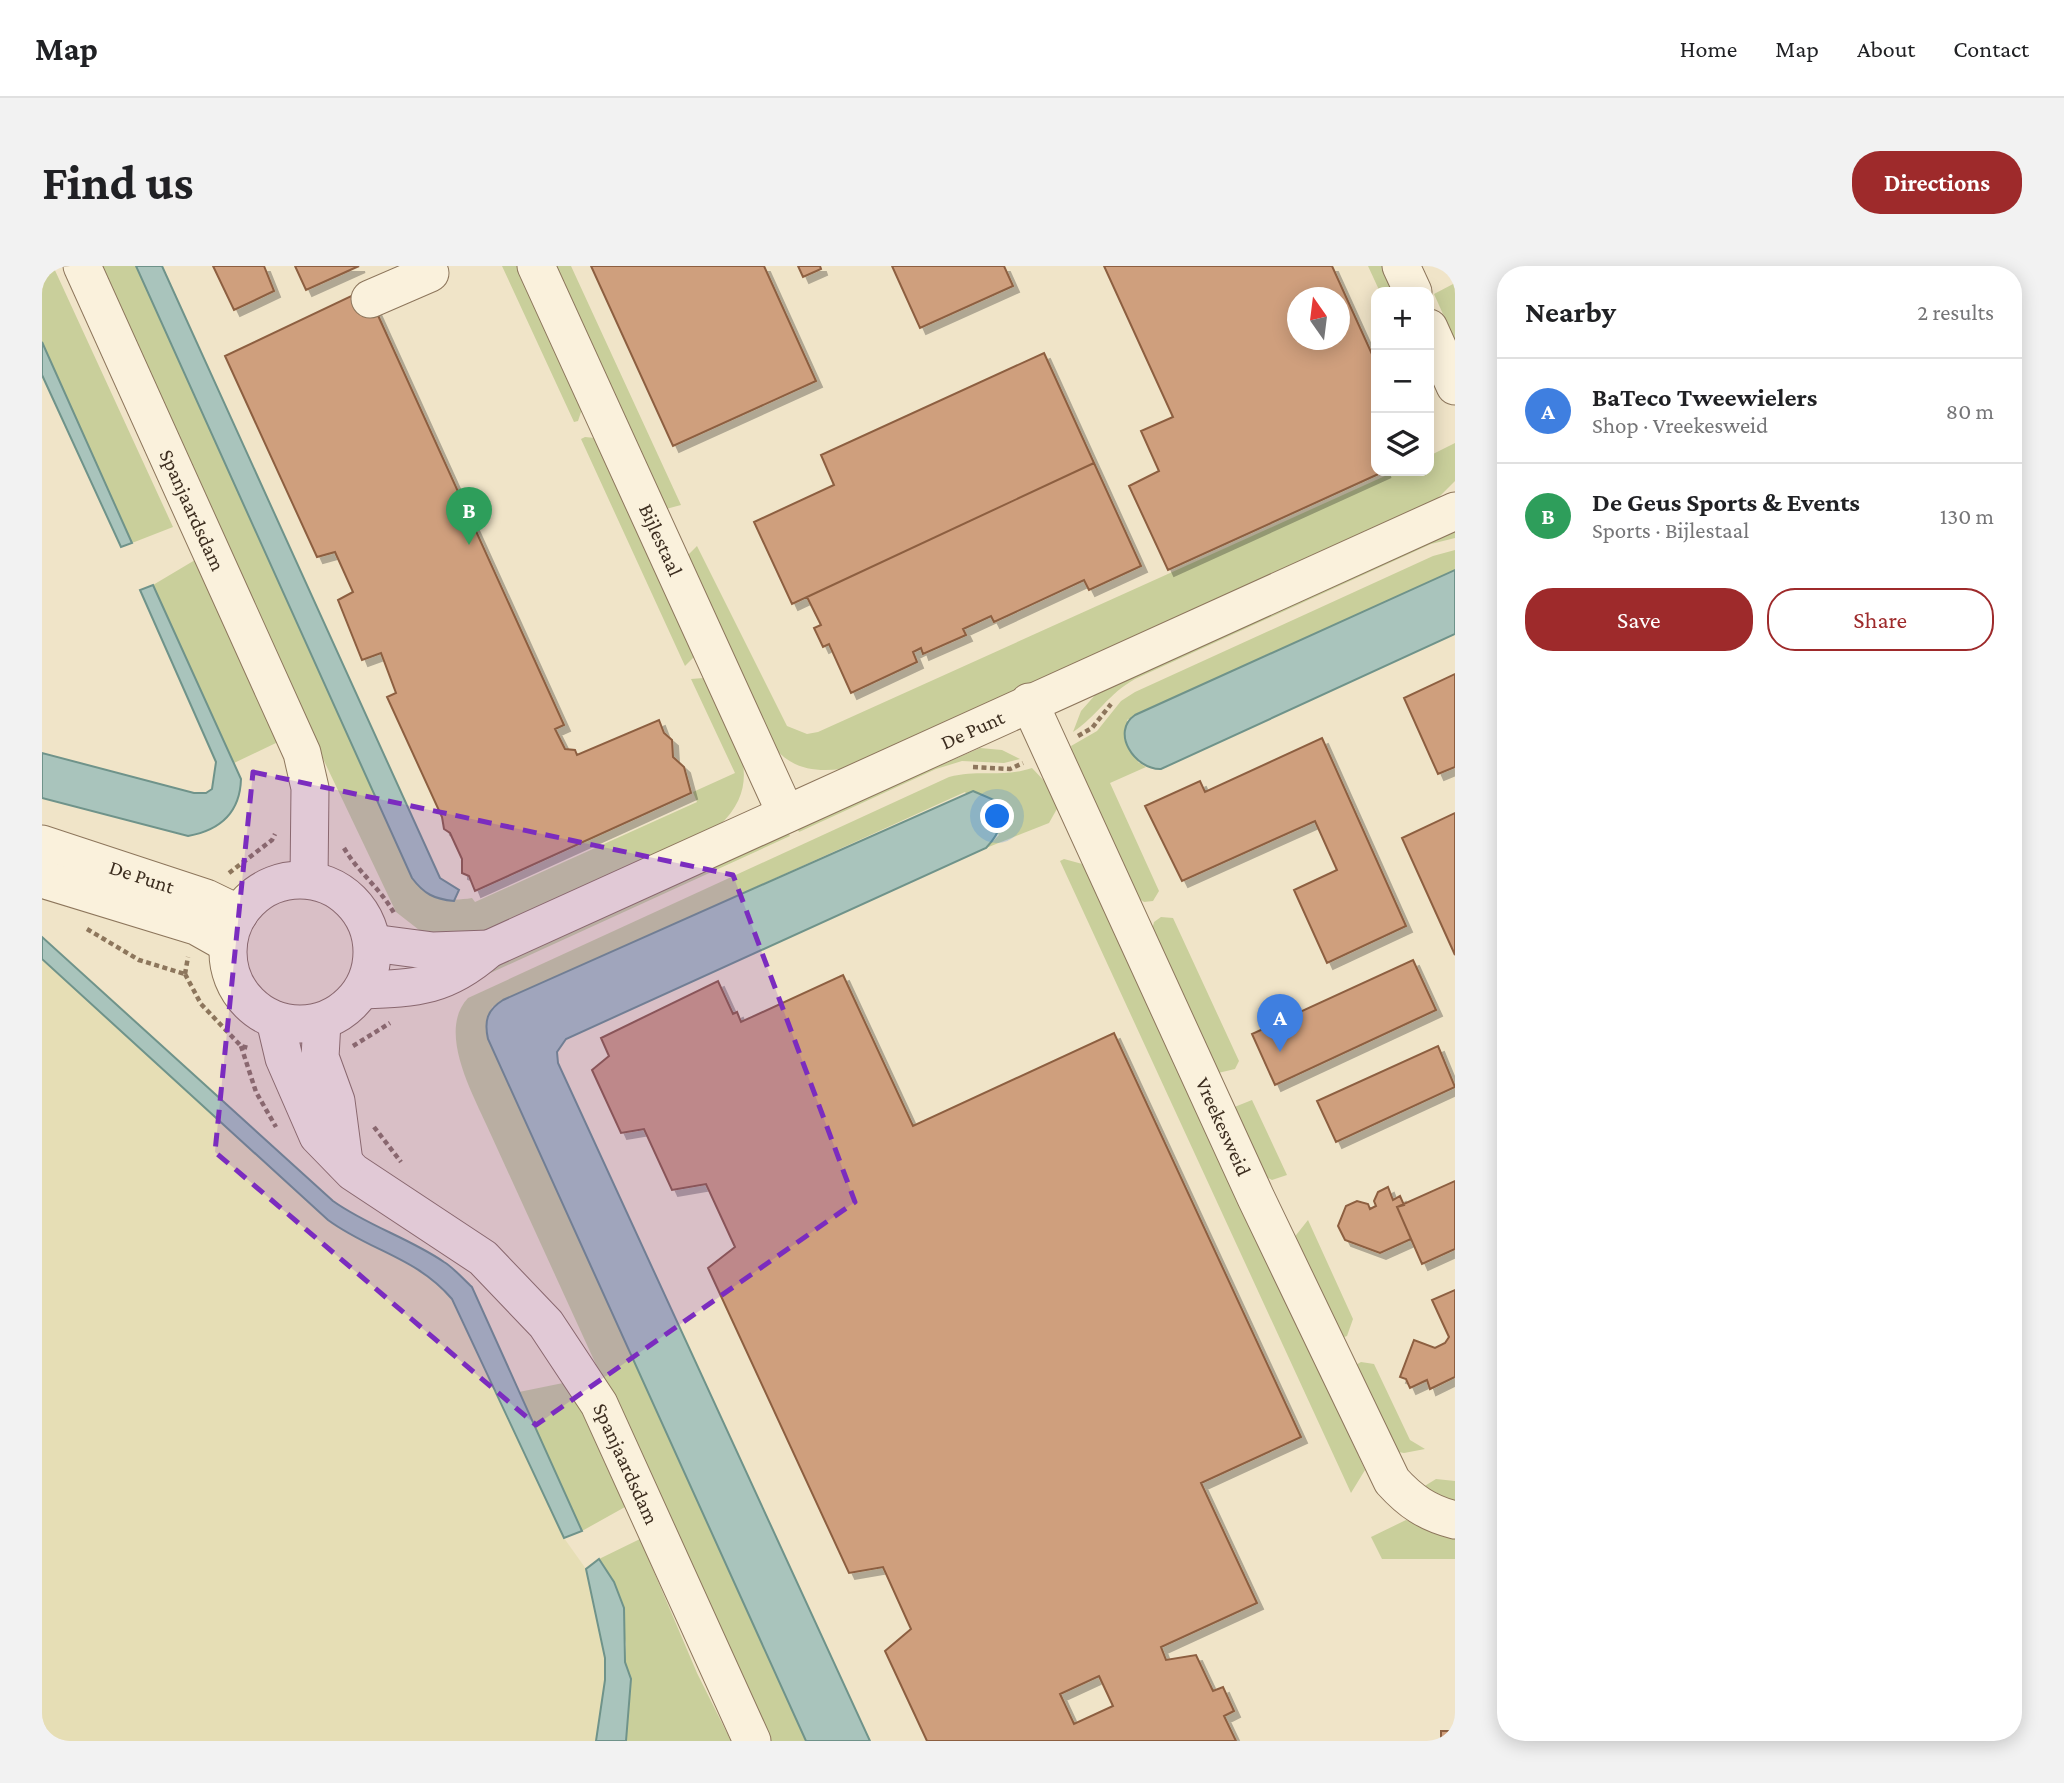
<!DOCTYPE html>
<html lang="en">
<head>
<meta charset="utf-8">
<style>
	:root { --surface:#fff; --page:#f2f2f2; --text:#202124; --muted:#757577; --line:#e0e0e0; --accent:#9e2a2b }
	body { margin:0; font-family:"Crimson Pro",serif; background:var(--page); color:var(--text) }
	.controls { position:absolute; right:21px; top:21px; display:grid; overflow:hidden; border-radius:14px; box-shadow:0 4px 18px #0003 }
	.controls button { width:63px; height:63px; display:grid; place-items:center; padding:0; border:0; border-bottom:2px solid var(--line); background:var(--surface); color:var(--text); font:35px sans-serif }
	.compass { position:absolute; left:1245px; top:21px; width:63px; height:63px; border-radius:50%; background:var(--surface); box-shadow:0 4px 18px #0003; rotate:346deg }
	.you { position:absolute; left:956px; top:551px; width:24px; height:24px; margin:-18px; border:5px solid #fff; border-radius:50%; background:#1a73e8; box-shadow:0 0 0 10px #1a73e833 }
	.badge { display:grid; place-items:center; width:46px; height:46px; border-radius:50%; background:var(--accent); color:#fff; font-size:23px; font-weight:700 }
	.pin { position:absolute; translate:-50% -58px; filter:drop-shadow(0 2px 4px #0008) }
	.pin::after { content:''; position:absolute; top:37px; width:24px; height:21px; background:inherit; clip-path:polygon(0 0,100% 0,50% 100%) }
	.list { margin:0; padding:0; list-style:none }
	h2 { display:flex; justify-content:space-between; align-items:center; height:91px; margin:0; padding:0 28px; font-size:30px }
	h2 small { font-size:23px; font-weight:400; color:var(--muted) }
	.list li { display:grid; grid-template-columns:46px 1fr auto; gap:21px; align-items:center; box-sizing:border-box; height:105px; padding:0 28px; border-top:2px solid var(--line) }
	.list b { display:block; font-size:26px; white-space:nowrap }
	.list p { margin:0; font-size:23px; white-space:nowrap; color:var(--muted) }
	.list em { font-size:23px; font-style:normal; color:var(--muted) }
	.actions { display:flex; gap:14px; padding:21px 28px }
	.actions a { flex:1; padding:16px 0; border:2px solid var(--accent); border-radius:28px; text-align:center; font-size:24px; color:var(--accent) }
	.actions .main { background:var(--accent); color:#fff }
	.icon { flex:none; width:38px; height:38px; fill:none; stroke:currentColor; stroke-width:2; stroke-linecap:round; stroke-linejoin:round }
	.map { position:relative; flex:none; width:1413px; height:1475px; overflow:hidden; border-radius:28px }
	header { display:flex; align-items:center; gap:42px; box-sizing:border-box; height:98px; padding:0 35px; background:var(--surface); border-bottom:2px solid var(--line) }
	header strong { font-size:33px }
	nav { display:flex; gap:38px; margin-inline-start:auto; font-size:24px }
	.intro { display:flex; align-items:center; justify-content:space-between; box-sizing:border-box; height:168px; padding:0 42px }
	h1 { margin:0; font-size:49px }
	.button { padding:18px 32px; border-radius:28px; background:var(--accent); color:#fff; font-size:24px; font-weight:700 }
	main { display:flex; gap:42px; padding:0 42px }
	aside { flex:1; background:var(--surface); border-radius:28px; box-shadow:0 4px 18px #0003 }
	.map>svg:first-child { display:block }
</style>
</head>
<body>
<header>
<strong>Map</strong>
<nav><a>Home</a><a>Map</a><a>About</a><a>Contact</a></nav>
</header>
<div class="intro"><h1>Find us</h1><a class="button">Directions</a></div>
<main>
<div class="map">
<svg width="1413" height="1475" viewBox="0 0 1413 1475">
	<defs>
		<filter id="shadow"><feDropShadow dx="6" dy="6" stdDeviation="0" flood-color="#0004"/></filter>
	</defs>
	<rect width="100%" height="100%" fill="#f0e4c8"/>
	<!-- farmland -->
	<path fill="#e6deb5" d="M0,693L286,954L305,967L368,996L396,1017L409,1033L522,1272L544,1303L563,1392V1414L554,1475H0Z"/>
	<!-- green -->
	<path fill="#c9cf9b" d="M0,0H11L131,261L90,277L0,76Z
		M53,0H102L370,612C385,633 405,636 430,632L433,636L655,536L651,526L693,507L649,413L661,412L667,417C690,468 727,513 677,560L445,665L381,667L354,646L152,222Z
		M460,0H476L541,140L536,155L532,156Z
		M509,0H529L639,239L624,243Z
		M1326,0H1349L1361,26H1338Z
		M1413,17V75L1392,28Z
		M543,171L553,172L651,381V392L643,400L539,173Z
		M1413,177V215L1393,235L799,503C773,506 750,503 733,482L646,289L655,280L745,460L765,468L776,466L1354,205H1387V190Z
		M1413,264V272L1389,278L1093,413C1066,428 1055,450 1031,466L1039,445L1054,428Z
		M1413,284V304L1085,454L1096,496L1104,501L1068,517L1117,625L1111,635L1102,636L1096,632L1031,492L1029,480L1055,465L1079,435L1093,426L1391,290Z
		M153,294L236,476L192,497L111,319Z
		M938,482L960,484L978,493L962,497L920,495L894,503L757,566L755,562Z
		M990,502L1007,520L1016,541L1007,557L944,582L957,569L923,526L450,741L446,773L764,1475H726L450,871C435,835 393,767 426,732L907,511C937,503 960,512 990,502Z
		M746,566L748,570L444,709L454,698Z
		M1022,593L1044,599L1323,1204L1309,1227L1018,595Z
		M1119,651L1131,652L1197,795L1193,803L1176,807L1110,664L1112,656Z
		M1210,834L1245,909L1230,914L1221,909L1190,842Z
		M1266,954L1311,1053L1305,1070L1297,1073L1251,973Z
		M1319,1096L1332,1098L1368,1174L1383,1183L1362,1187L1351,1185L1310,1101Z
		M526,1116L583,1241L540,1265L477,1126Z
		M1394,1213L1413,1215V1237L1381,1221Z
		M1364,1254L1413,1270V1293H1340L1329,1271Z
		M598,1273L655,1407L689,1475H584L589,1413L583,1396L584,1378L572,1316L557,1293Z"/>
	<!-- water -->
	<path fill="#a9c4bc" stroke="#6f938a" stroke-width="2" d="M94,0H120L398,612L417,624L412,635C392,633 382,628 370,612Z
		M0,76L90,277L79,281L0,109Z
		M1413,304V368L1119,503C1093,504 1068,466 1093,449Z
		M111,319L199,513C198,546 179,564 146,570L0,532V487L152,527H164L170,523L174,496L98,324Z
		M931,525L952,534C962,555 960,565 944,582L524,773L515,786L516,797L828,1475H764L446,773C442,755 445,744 461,734Z
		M0,671L291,935C326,960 367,972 402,996C412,1002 421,1013 430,1021L540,1265L522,1272L410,1033C374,991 328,985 286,954L0,693Z
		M557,1293L572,1316L582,1342L583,1396L589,1413L584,1475H554L563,1414V1392L544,1303Z"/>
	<!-- building -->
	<path fill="#cf9f7d" stroke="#8d5f41" stroke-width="2" fill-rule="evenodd" filter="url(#shadow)" d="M171,0H222L232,25L192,44Z
		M253,0H317L264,24Z
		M549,0H722L774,115L631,180Z
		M756,0H778L779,3L761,11Z
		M850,0H962L971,20L878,62Z
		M1062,0H1290L1334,97V205H1343L1126,304L1087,220L1117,205L1099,165L1131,151ZM1255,32H1297V74H1255Z
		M324,23L522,459L513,463L523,483L533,484L535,489L617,454L622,467L630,474L631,491L642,501L649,527L433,625L427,610L420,607V593L408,567L402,563L400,551L345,431L354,427L339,387L320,394L296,334L311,326L293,286L275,291L183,90Z
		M1002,87L1052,197L750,338L712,256L792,219L779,189Z
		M1052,197L1099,300L1047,324L1042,314L952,356L949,350L921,363L924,369L881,388L879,382L871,386L875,396L809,427L787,378L781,381L772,362L779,359L765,331Z
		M1413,408V501L1396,508L1362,432Z
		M1280,472L1364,660L1285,697L1252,624L1295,604L1273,555L1140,615L1103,540L1158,515L1163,526Z
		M1413,547V689L1360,572Z
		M1371,694L1394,744L1233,819L1210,768Z
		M801,709L871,860L1072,767L1259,1171L1159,1217L1215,1337L1119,1381L1124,1394L1154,1389L1171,1425L1181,1421L1192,1445L1182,1450L1194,1475H885L843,1385L869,1363L841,1301L807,1307L666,1002L693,981L664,918L630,924L602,863L579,867L550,804L567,790L559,772L676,715L691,748L695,746L699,756ZM1057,1410L1071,1440L1032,1458L1018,1428Z
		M1396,780L1413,821L1294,876L1275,835Z
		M1413,915V983L1380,998L1355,941Z
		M1346,921L1351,934L1358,930L1362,939L1355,941L1369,973L1338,987L1303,974L1296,960L1304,940L1315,935L1326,938L1328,943L1334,940L1332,935L1336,926Z
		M1413,1024V1111L1388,1123L1385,1114L1368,1122L1364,1113L1358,1111L1372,1074L1393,1082L1403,1077L1407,1071L1390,1034Z
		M1399,1465H1413V1475H1399Z"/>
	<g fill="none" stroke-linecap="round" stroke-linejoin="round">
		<!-- minor casing -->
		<g stroke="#8d765c" stroke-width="39">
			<g id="minor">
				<path id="s1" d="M40,0L260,487L268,522L267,614"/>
				<path id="s2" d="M494,0L744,548"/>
				<path d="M1359,0L1371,26"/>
				<path d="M328,33L388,7"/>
				<path d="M1387,62L1413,120"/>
				<path id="s3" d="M987,436L1214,932L1350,1215C1368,1235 1385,1247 1413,1254"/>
				<path id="s4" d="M0,578L164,632L197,648"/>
				<path d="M0,613L154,660L186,678"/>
				<circle cx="258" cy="686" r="72"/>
				<path d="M330,677L391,685L447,683"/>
				<path id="s5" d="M320,724C376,722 404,721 447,683L1413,245"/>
				<path id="s6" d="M233,754L242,792L276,870L311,906L441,992L504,1058L557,1138L710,1475"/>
				<path d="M280,756L278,791L294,835L302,896"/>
			</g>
		</g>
		<!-- path -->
		<path stroke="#8d765c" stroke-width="4.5" stroke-dasharray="5 3.5" stroke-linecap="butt" d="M1036,470L1050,462L1069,438
			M931,501L968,503L981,497
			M302,582C316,606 338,622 352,647
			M187,607L230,574L233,568
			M45,663L97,694L143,708
			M143,708L159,738L199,780L207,782
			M143,708L146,691
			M199,780L214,826L234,861
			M311,780L348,757
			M332,861L359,896"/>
		<!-- minor -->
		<use href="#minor" stroke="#faf1dc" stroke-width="37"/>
	</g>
	<!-- marked area -->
	<path fill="#7b2cbf" fill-opacity="0.2" stroke="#7b2cbf" stroke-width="5" stroke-dasharray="14 9" stroke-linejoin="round" d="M211,506L691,609L813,936L494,1159L173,886Z"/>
	<g text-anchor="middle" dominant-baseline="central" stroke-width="7" stroke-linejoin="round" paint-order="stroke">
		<!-- street labels -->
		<g font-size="21" fill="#3d2e20" stroke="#f7eed8">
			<text stroke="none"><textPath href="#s1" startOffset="268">Spanjaardsdam</textPath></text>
			<text stroke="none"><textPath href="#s2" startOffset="301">Bijlestaal</textPath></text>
			<text stroke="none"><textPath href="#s5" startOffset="668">De Punt</textPath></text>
			<text stroke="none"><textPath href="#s4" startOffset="105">De Punt</textPath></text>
			<text stroke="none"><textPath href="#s3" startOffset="467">Vreekesweid</textPath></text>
			<text stroke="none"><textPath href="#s6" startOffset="583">Spanjaardsdam</textPath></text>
		</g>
	</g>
</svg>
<div class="controls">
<button>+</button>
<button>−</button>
<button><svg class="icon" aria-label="layers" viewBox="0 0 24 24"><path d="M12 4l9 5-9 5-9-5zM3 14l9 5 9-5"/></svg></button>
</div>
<svg class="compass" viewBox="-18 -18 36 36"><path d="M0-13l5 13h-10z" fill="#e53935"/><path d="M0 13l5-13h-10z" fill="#757577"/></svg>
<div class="you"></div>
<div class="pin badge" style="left:1238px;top:786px;background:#3f7fe0">A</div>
<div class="pin badge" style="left:427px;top:279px;background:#2e9e5b">B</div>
</div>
<aside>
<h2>Nearby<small>2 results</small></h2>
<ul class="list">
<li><span class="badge" style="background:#3f7fe0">A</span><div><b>BaTeco Tweewielers</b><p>Shop · Vreekesweid</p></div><em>80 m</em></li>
<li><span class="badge" style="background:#2e9e5b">B</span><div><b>De Geus Sports &amp; Events</b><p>Sports · Bijlestaal</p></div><em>130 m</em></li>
</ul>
<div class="actions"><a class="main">Save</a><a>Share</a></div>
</aside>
</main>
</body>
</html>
